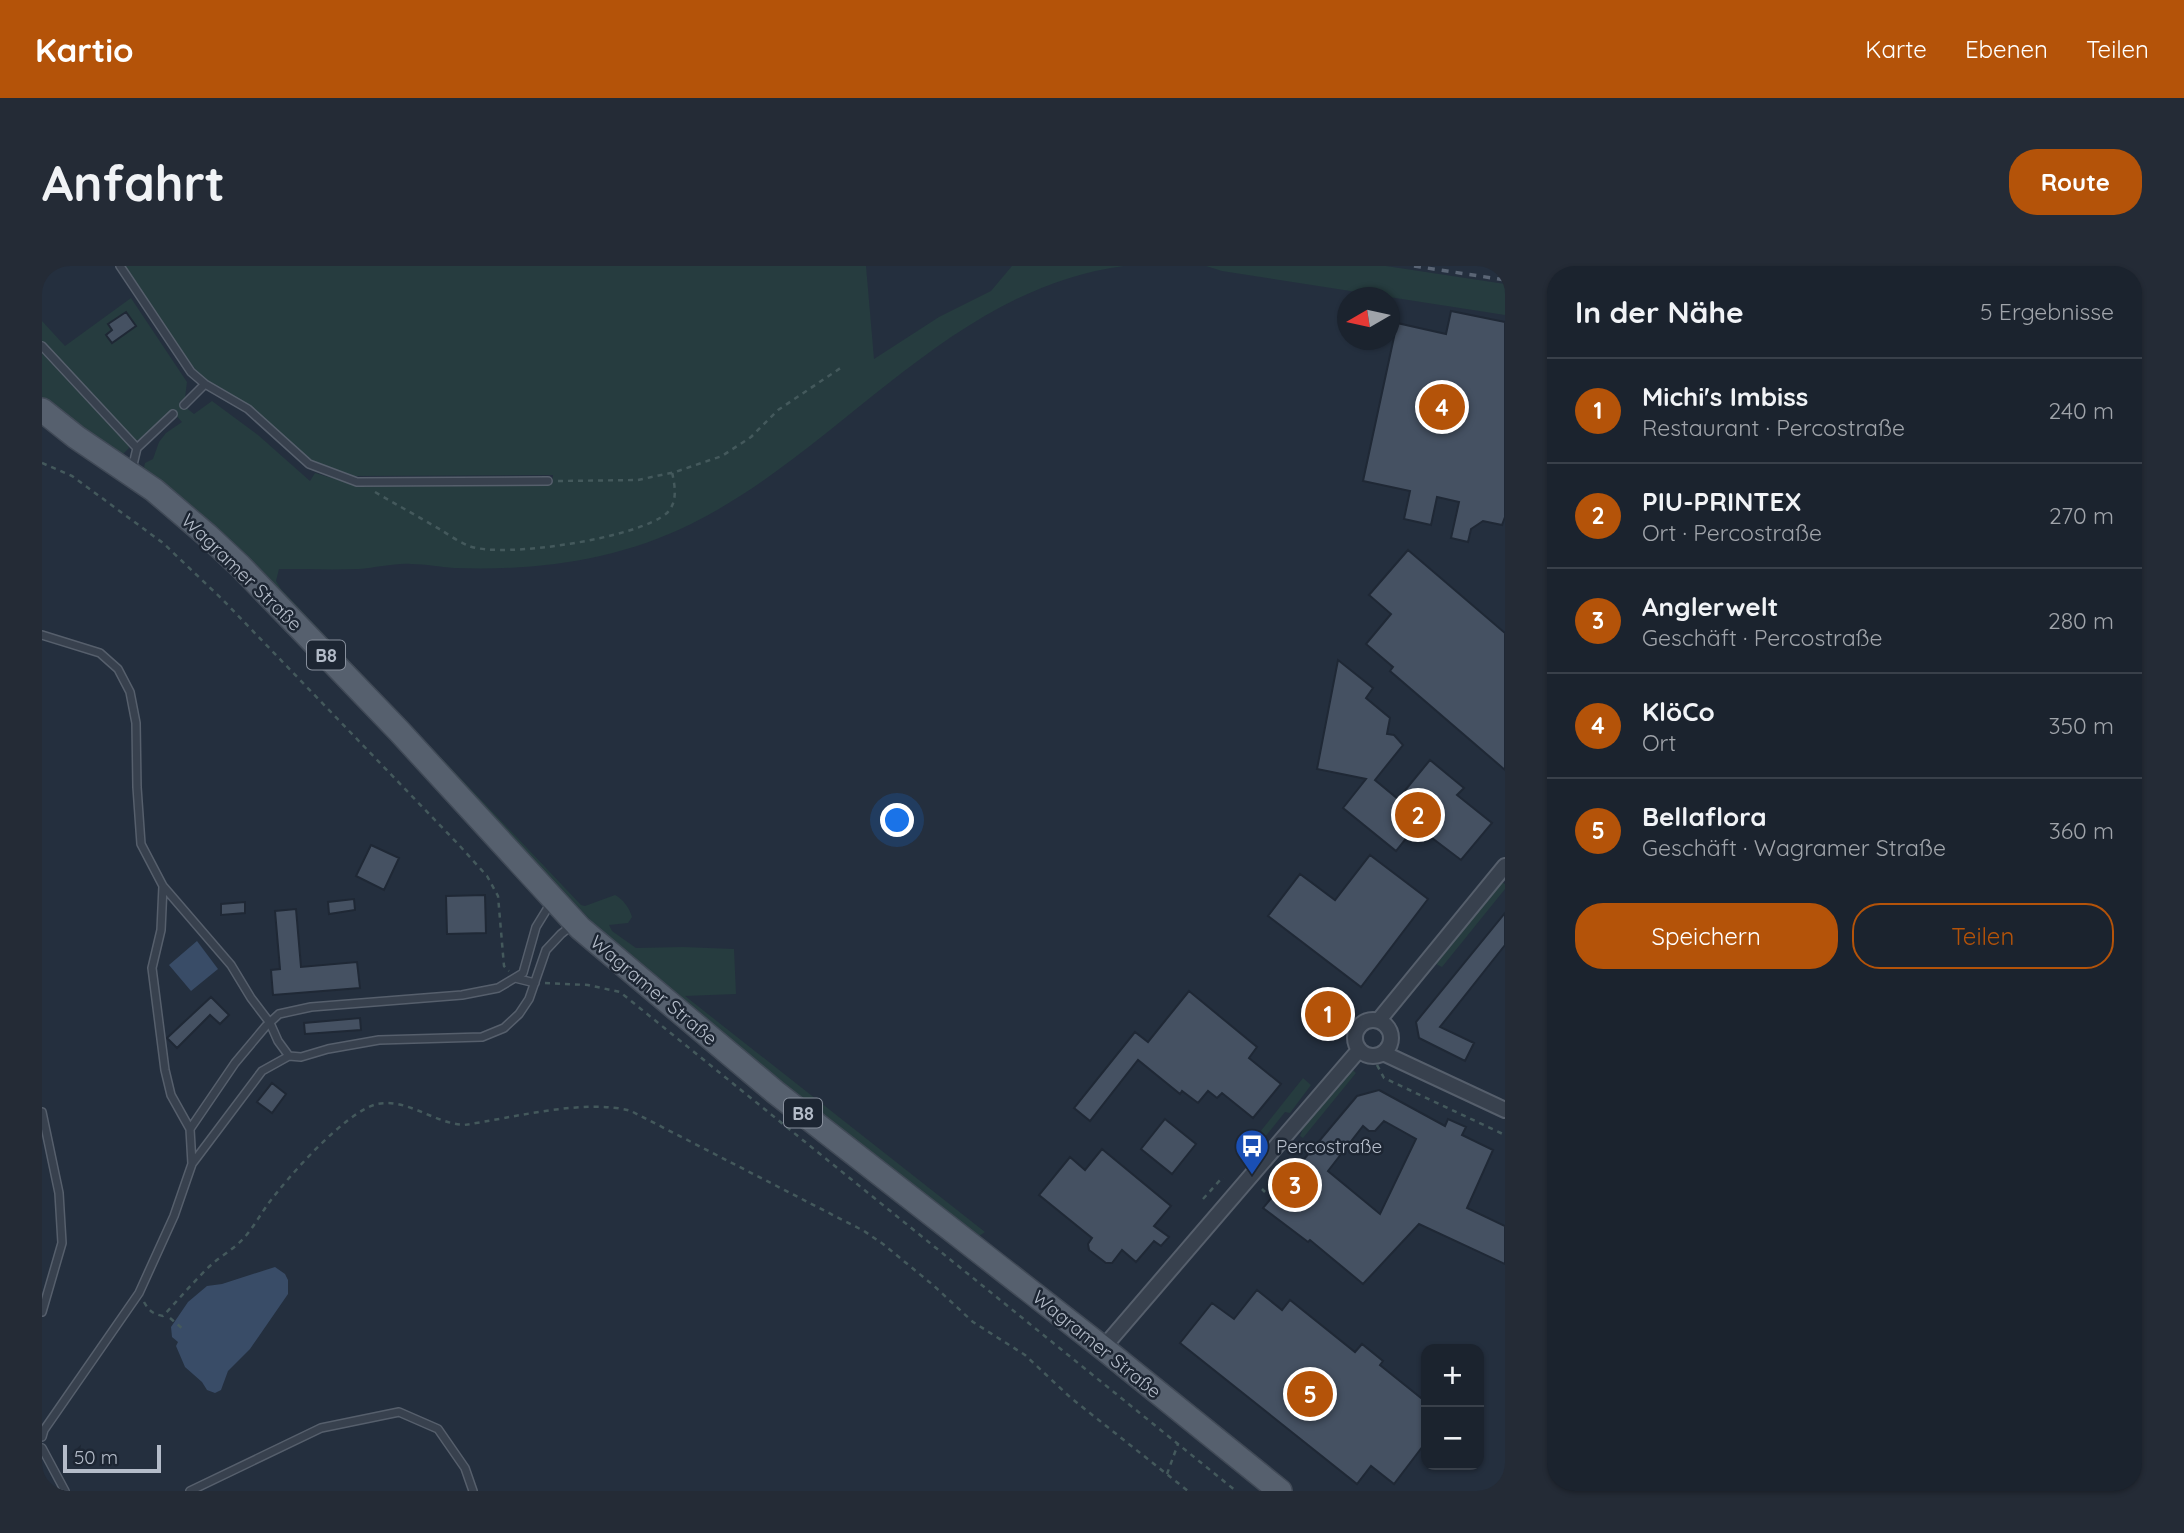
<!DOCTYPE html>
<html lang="de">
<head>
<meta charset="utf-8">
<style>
	:root { --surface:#1b232e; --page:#242b36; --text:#f1f3f6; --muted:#a0a4aa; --line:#39404a; --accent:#b45309 }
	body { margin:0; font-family:Quicksand,sans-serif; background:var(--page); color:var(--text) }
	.controls { position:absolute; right:21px; bottom:21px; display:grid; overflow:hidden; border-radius:14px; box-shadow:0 2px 5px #0004 }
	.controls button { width:63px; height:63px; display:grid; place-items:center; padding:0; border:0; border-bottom:2px solid var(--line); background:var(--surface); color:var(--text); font:35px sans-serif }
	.compass { position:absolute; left:1295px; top:21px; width:63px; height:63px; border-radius:50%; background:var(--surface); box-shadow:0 2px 5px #0004; rotate:261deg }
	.scale { position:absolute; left:21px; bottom:18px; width:98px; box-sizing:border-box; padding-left:7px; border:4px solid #b4bcc9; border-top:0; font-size:19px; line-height:24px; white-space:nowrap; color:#b4bcc9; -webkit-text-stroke:5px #1d2633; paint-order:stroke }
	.you { position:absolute; left:856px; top:555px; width:24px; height:24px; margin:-18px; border:5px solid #fff; border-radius:50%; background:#1a73e8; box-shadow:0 0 0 10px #1a73e833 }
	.badge { display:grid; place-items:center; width:46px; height:46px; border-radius:50%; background:var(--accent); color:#fff; font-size:23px; font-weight:700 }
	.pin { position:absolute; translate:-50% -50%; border:4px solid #fff; box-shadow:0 2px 7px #0006 }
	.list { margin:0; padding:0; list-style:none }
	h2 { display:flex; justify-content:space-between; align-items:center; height:91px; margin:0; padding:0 28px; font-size:30px }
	h2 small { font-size:23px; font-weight:400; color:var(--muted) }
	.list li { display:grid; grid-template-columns:46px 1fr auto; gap:21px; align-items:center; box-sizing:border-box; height:105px; padding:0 28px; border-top:2px solid var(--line) }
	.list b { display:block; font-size:26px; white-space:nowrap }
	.list p { margin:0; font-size:23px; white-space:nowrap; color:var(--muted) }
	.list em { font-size:23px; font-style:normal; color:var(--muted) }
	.actions { display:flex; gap:14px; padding:21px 28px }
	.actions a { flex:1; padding:16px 0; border:2px solid var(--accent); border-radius:28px; text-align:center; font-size:24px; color:var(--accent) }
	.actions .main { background:var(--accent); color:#fff }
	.map { position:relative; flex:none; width:1463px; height:1225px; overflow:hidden; border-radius:28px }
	header { display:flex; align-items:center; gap:42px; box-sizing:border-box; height:98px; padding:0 35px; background:var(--accent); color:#fff }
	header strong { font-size:33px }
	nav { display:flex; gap:38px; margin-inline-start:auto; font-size:24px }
	.intro { display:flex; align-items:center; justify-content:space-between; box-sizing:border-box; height:168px; padding:0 42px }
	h1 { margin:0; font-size:49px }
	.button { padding:18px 32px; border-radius:28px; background:var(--accent); color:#fff; font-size:24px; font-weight:700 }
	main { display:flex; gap:42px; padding:0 42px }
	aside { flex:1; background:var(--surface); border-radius:28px; box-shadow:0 2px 5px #0004 }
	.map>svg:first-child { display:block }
</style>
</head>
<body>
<header>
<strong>Kartio</strong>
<nav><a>Karte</a><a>Ebenen</a><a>Teilen</a></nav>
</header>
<div class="intro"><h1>Anfahrt</h1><a class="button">Route</a></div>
<main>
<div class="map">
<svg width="1463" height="1225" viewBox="0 0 1463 1225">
	<rect width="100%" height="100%" fill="#242f3e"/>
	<!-- green -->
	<path fill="#263c3f" d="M82,0H824L832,93L897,51L949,25L970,0H1082C907,23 799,184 649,258C574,295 494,305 412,302C398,301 384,298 369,298C352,297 334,302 317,303C290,304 264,303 237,303L234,315L239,323L539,639L543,640L573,629C581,633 588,643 590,651L586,657L567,659L570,665L594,682L641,681L692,683L694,728L643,730L943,966L934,972L613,713L556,662L194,280L106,208L102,201L103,197L111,193L117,176L124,167L140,156L129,144L101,172L95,174L90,172L0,76V55L23,80L89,32L145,116L143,132L137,136L152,148L170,135L216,169L268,215L273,207L313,219L510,218L511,209L310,210L268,194L217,147L173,121L156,107L119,58Z
		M1164,0H1344L1463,18V49L1180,5Z
		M0,87L86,178L87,182L80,189L0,138Z
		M1460,616L1463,618V623L1400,701L1394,698Z
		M1311,804L1314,807L1261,872L1258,870L1262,860L1260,858L1302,811Z
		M1261,812L1269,819L1248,847L1243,846L1223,871L1218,866Z"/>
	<!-- water -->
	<path fill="#394c67" d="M155,675L176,703L149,725L127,699Z
		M233,1001L243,1008L246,1014V1028L208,1083L186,1105L179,1124L173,1127L165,1124L160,1116L143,1101L134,1080L136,1076L130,1071L129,1061L146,1036L165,1020L180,1018Z"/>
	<!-- building -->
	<path fill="#455162" stroke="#1f2835" stroke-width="2" fill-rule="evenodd" d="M1409,45L1463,56V251L1460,259L1441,255L1429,263L1426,276L1409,272L1417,236L1395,231L1389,259L1362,253L1368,225L1321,215L1355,57L1404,68Z
		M84,46L94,60L70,77L64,69L70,64L66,58Z
		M1366,284L1463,367V504L1348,405L1351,401L1324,378L1349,348L1327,329Z
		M1296,394L1331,422L1324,432L1348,452L1345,468L1352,469L1361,479L1333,514L1356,533L1388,494L1422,522L1415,529L1450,557L1419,594L1374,560L1354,585L1301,542L1324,513L1275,503Z
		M329,579L357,592L342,624L314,610Z
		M1328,589L1386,633L1319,721L1226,650L1258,608L1293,634Z
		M443,629L444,667L405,668L404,630Z
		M312,633L313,644L287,648L286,636Z
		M203,636V647L179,649V638Z
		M254,643L259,701L315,696L318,722L231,729L229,704L238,703L233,645Z
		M1463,647V679L1398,761L1432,777L1423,795L1377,772L1374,756Z
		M1147,725L1215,781L1207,792L1239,818L1211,852L1180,827L1175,832L1166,825L1156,837L1140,825L1138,828L1096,794L1048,855L1032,842L1093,766L1106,776Z
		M169,731L187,749L178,758L168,749L135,782L125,772Z
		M1284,732L1299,745L1285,761L1269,750Z
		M318,752L319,764L263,768L262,757Z
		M230,817L244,828L230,847L215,836Z
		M1337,824L1403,860L1406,853L1424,861L1420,869L1451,884L1425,942L1463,960V998L1377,958L1321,1018L1268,974L1266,976L1221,942L1315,830ZM1342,855L1374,873L1338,948L1286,905L1321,860L1327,865H1333Z
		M1123,853L1154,878L1130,908L1099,883Z
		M1060,883L1129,940L1112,960L1127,971L1119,980L1112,975L1094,996L1080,984L1070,997H1064L1047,984L1046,978L1050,972L997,929L1028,891L1043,904Z
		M1215,1024L1240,1044L1248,1034L1313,1086L1320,1078L1341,1095L1338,1099L1384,1136V1176L1352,1218L1329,1200L1315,1218L1138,1077L1170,1037L1192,1053Z"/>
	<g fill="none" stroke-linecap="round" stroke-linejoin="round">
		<!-- lane casing -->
		<g stroke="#565f6c" stroke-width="10">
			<path id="lane" d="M78,0L149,106L163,118L206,143L267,198L315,216L506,215
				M0,80L95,182L90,203
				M142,139L163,118
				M95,182L131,148
				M0,369L58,387L76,403L88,426L94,457L95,521L99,578L121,620L189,699L209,732L228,757L236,775L247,790L259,791L286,783L337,774L440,771L462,762L477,748L487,733L504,684L519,668L529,660
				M121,620L119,664L110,702L123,804L129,829L148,863
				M473,712L493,717
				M0,846L17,927L20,977L0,1046
				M150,898L220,805L247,790
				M0,1171L2,1164L97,1027L132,950L150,898L148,863L193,797L224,760L237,748L269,741L420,729L456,722L481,707L494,661L510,635
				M0,1182L23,1225
				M148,1225L279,1162L357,1146L396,1163L423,1202L431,1225"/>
		</g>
		<!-- street casing -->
		<g stroke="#565f6c" stroke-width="18">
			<path id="street" d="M1313 772a18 18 0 1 1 36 0a18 18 0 1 1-36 0Z
				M1337,754L1463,600
				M1341,787L1463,844
				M1061,1082L1317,784"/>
		</g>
		<!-- primary casing -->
		<g stroke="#414a57" stroke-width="26">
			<path id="primary" d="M0,144L34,171L112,224L166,270L198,300L357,465L538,662L733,826L1061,1082L1238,1225"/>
		</g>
		<!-- path -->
		<path stroke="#44595c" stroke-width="2.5" stroke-dasharray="5 5" stroke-linecap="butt" d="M0,197L30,210L121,277L181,334L417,579L445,610L456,630L462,700L467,705
			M516,215L596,214L633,206L680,190L709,171L736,144L800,101
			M333,226C355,239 377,251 399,264C407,269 417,276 427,280C461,293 597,272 625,247C636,236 633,220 630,206
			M503,717L546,719L578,726L1194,1225
			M1335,799L1342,812L1463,869
			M1220,923L1223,926
			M1161,933L1179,913L1182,912
			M102,1036C107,1045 111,1048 121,1050C137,1033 152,1015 169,999C179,990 192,983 202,972C211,962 218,949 226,938C246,911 303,846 335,838C366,832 391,857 422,859C470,852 544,832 589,845L822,965L841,978L891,1019L931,1056L983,1089L1029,1132L1146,1225
			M128,1052L141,1063
			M1125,1208L1136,1178"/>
		<!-- lane -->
		<use href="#lane" stroke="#38414e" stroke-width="7"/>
		<!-- street -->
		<use href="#street" stroke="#38414e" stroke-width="14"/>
		<!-- primary -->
		<use href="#primary" stroke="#56606e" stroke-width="23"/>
		<!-- rail -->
		<path stroke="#5a6575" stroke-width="3.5" stroke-dasharray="7 7" stroke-linecap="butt" d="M1372,0L1463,14"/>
	</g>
	<!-- icons -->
	<defs>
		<g id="bus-pin" transform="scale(1.75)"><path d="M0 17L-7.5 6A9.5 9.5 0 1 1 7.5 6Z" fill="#1a4fb4" stroke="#1d2633"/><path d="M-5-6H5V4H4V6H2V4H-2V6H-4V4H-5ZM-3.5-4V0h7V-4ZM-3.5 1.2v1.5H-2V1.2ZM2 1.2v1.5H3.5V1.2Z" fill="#fff"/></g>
	</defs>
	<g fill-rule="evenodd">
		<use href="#bus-pin" x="1210" y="880"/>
	</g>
	<g text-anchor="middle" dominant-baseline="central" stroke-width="5" stroke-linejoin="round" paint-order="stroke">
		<!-- shield labels -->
		<g fill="#1d2633" stroke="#878f9c" stroke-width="2">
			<rect x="265" y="374.5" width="38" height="29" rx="5"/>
			<rect x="742" y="832.5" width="38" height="29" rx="5"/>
		</g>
		<g font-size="18" font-weight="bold" fill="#b4bcc9">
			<text x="284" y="389">B8</text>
			<text x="761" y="847">B8</text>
		</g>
		<!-- street labels -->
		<g font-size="19" fill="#b4bcc9" stroke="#1d2633">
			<text transform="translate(200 306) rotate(44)">Wagramer Straße</text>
			<text transform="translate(612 724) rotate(40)">Wagramer Straße</text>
			<text transform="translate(1055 1078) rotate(39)">Wagramer Straße</text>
		</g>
		<!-- poi labels -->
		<g font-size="19" fill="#b4bcc9" stroke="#1d2633" text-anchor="start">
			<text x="1234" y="880">Percostraße</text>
		</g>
	</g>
</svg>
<div class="controls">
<button>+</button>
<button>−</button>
</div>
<svg class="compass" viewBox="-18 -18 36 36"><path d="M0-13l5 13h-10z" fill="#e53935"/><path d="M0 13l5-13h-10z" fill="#a0a4aa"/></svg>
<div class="scale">50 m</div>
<div class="you"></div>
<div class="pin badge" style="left:1286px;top:748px">1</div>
<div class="pin badge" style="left:1376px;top:549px">2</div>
<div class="pin badge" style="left:1253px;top:919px">3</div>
<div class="pin badge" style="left:1400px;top:141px">4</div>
<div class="pin badge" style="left:1268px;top:1128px">5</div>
</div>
<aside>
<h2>In der Nähe<small>5 Ergebnisse</small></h2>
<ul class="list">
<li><span class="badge">1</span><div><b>Michi's Imbiss</b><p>Restaurant · Percostraße</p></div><em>240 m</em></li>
<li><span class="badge">2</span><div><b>PIU-PRINTEX</b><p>Ort · Percostraße</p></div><em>270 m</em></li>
<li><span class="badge">3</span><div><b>Anglerwelt</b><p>Geschäft · Percostraße</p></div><em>280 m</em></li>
<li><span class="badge">4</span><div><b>KlöCo</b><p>Ort</p></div><em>350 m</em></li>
<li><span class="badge">5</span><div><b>Bellaflora</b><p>Geschäft · Wagramer Straße</p></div><em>360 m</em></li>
</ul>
<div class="actions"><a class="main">Speichern</a><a>Teilen</a></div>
</aside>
</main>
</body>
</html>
